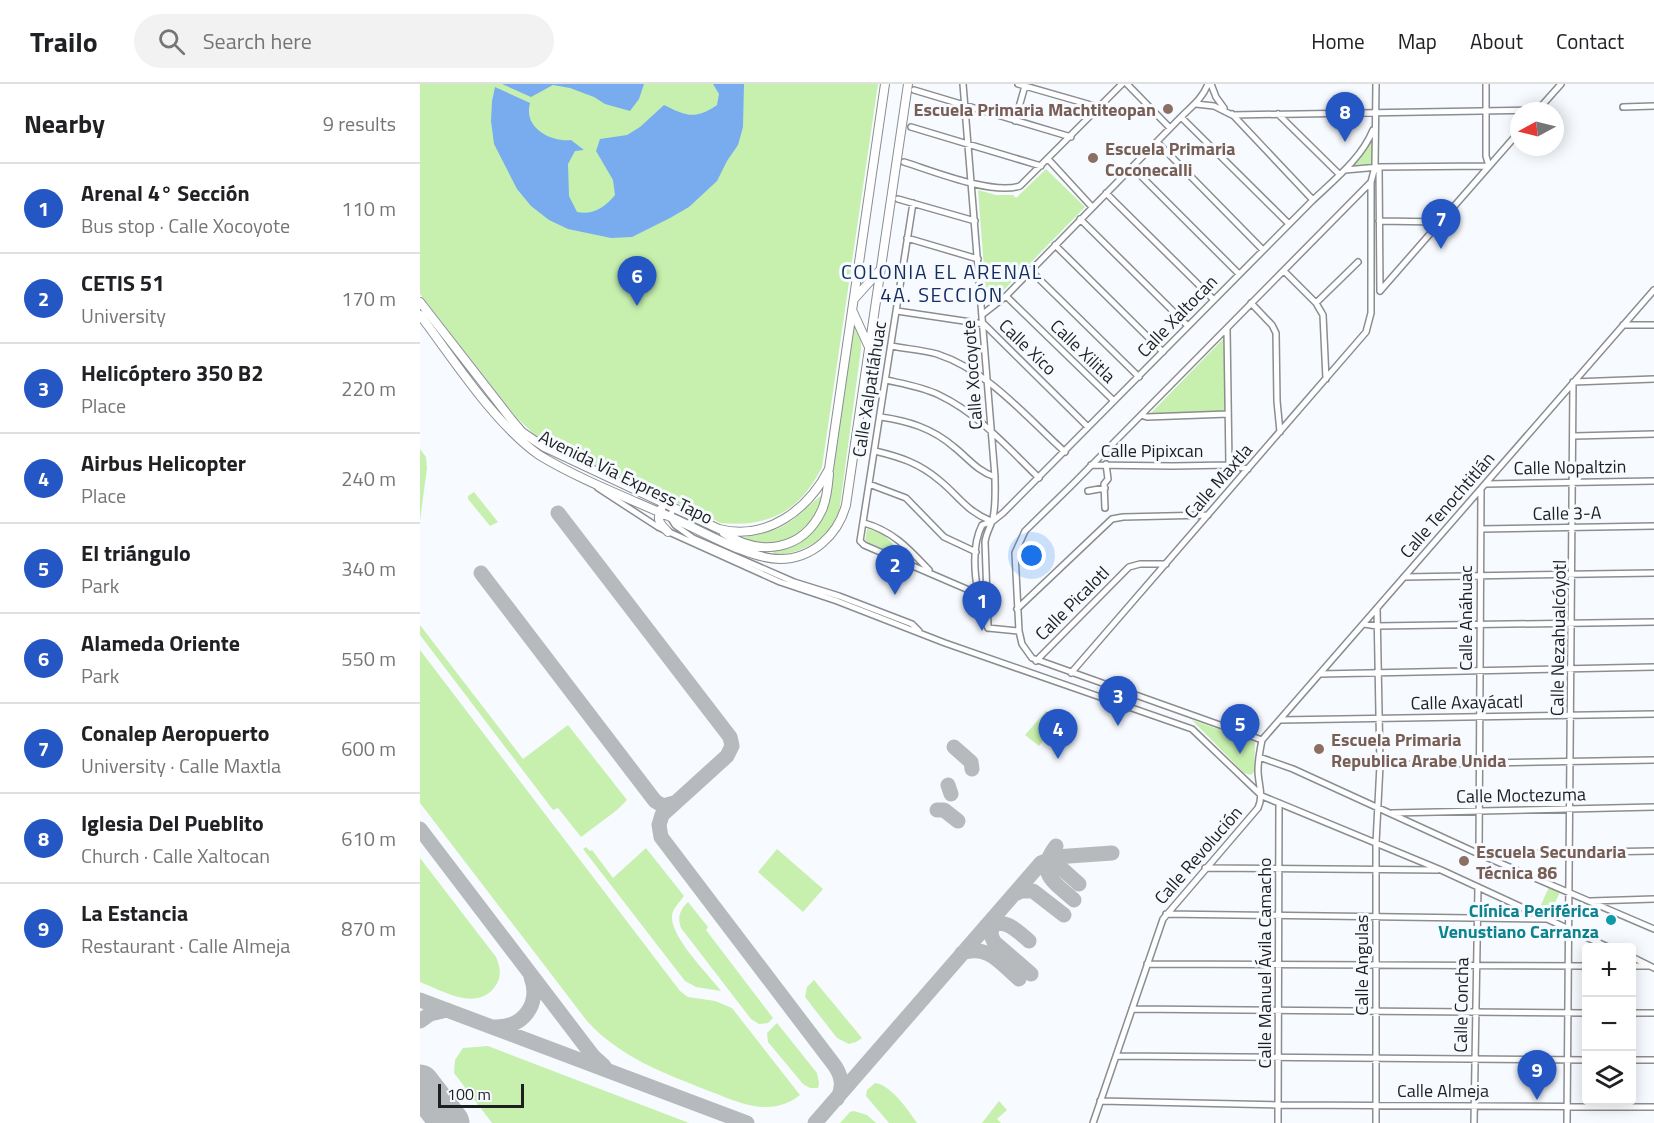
<!DOCTYPE html>
<html lang="en">
<head>
<meta charset="utf-8">
<style>
	:root { --surface:#fff; --page:#f2f2f2; --text:#202124; --muted:#757577; --line:#e0e0e0; --accent:#2456c4 }
	body { margin:0; font-family:"Titillium Web",sans-serif; background:var(--page); color:var(--text) }
	.controls { position:absolute; right:18px; bottom:18px; display:grid; overflow:hidden; border-radius:6px; box-shadow:0 3px 15px #0003 }
	.controls button { width:54px; height:54px; display:grid; place-items:center; padding:0; border:0; border-bottom:2px solid var(--line); background:var(--surface); color:var(--text); font:30px sans-serif }
	.compass { position:absolute; left:1090px; top:18px; width:54px; height:54px; border-radius:50%; background:var(--surface); box-shadow:0 3px 15px #0003; rotate:263deg }
	.scale { position:absolute; left:18px; bottom:15px; width:86px; box-sizing:border-box; padding-left:6px; border:3px solid #1d1f21; border-top:0; font-size:16px; line-height:21px; white-space:nowrap; color:#1d1f21; -webkit-text-stroke:4px #f7fafe; paint-order:stroke }
	.you { position:absolute; left:612px; top:472px; width:21px; height:21px; margin:-15px; border:4px solid #fff; border-radius:50%; background:#1a73e8; box-shadow:0 0 0 9px #1a73e833 }
	.badge { display:grid; place-items:center; width:39px; height:39px; border-radius:50%; background:var(--accent); color:#fff; font-size:20px; font-weight:700 }
	.pin { position:absolute; translate:-50% -50px; filter:drop-shadow(0 2px 3px #0008) }
	.pin::after { content:''; position:absolute; top:32px; width:21px; height:18px; background:inherit; clip-path:polygon(0 0,100% 0,50% 100%) }
	.list { margin:0; padding:0; list-style:none }
	h2 { display:flex; justify-content:space-between; align-items:center; height:78px; margin:0; padding:0 24px; font-size:26px }
	h2 small { font-size:20px; font-weight:400; color:var(--muted) }
	.list li { display:grid; grid-template-columns:39px 1fr auto; gap:18px; align-items:center; box-sizing:border-box; height:90px; padding:0 24px; border-top:2px solid var(--line) }
	.list b { display:block; font-size:22px; white-space:nowrap }
	.list p { margin:0; font-size:20px; white-space:nowrap; color:var(--muted) }
	.list em { font-size:20px; font-style:normal; color:var(--muted) }
	.icon { flex:none; width:33px; height:33px; fill:none; stroke:currentColor; stroke-width:2; stroke-linecap:round; stroke-linejoin:round }
	.map { position:relative; flex:none; width:1234px; height:1039px; overflow:hidden }
	header { display:flex; align-items:center; gap:36px; box-sizing:border-box; height:84px; padding:0 30px; background:var(--surface); border-bottom:2px solid var(--line) }
	header strong { font-size:28px }
	nav { display:flex; gap:33px; margin-inline-start:auto; font-size:21px }
	.search { width:420px; height:54px; background:var(--page); display:flex; align-items:center; gap:15px; box-sizing:border-box; padding:0 21px; border-radius:33px; color:var(--muted); font-size:22px }
	main { display:flex }
	aside { flex:1; background:var(--surface) }
	.map>svg:first-child { display:block }
</style>
</head>
<body>
<header>
<strong>Trailo</strong>
<div class="search"><svg class="icon" aria-label="search" viewBox="0 0 24 24"><circle cx="10" cy="10" r="6"/><path d="M15 15l6 6"/></svg>Search here</div>
<nav><a>Home</a><a>Map</a><a>About</a><a>Contact</a></nav>
</header>
<main>
<aside>
<h2>Nearby<small>9 results</small></h2>
<ul class="list">
<li><span class="badge">1</span><div><b>Arenal 4° Sección</b><p>Bus stop · Calle Xocoyote</p></div><em>110 m</em></li>
<li><span class="badge">2</span><div><b>CETIS 51</b><p>University</p></div><em>170 m</em></li>
<li><span class="badge">3</span><div><b>Helicóptero 350 B2</b><p>Place</p></div><em>220 m</em></li>
<li><span class="badge">4</span><div><b>Airbus Helicopter</b><p>Place</p></div><em>240 m</em></li>
<li><span class="badge">5</span><div><b>El triángulo</b><p>Park</p></div><em>340 m</em></li>
<li><span class="badge">6</span><div><b>Alameda Oriente</b><p>Park</p></div><em>550 m</em></li>
<li><span class="badge">7</span><div><b>Conalep Aeropuerto</b><p>University · Calle Maxtla</p></div><em>600 m</em></li>
<li><span class="badge">8</span><div><b>Iglesia Del Pueblito</b><p>Church · Calle Xaltocan</p></div><em>610 m</em></li>
<li><span class="badge">9</span><div><b>La Estancia</b><p>Restaurant · Calle Almeja</p></div><em>870 m</em></li>
</ul>
</aside>
<div class="map">
<svg width="1234" height="1039" viewBox="0 0 1234 1039">
	<rect width="100%" height="100%" fill="#f7fafe"/>
	<!-- green -->
	<path fill="#c7f0ae" d="M0,0H458L402,383C381,426 349,444 301,439L132,362L114,350L96,333L0,210Z
		M953,50L952,80L934,81Z
		M626,85L665,123L573,217L566,211L558,106L576,111H593L596,114Z
		M433,243H435L441,258V265L419,429C408,456 383,469 355,471L353,468L355,465L374,460L409,414Z
		M804,254L807,328L731,329Z
		M0,365L6,373L7,384L0,437Z
		M54,408L78,438L70,442L48,415V412Z
		M401,412C400,436 368,463 343,461C335,461 327,457 320,455C331,450 345,450 357,445C377,436 385,423 401,412Z
		M447,445L461,448L487,474L445,457Z
		M0,541L103,675L148,641L207,716L197,726L161,753L138,724L133,726L0,551Z
		M0,566L260,907L268,913L295,917L312,924L380,1011C370,1019 359,1023 346,1023C326,1023 308,1014 289,1007C244,989 201,974 167,937L0,719Z
		M626,627L639,638L619,662L605,651Z
		M772,636L835,658L834,688L831,691L824,689Z
		M166,763L170,767L172,766L193,794L226,764L264,812C260,818 252,825 252,832C250,853 289,891 301,907L276,903L265,897L163,765Z
		M357,765L403,805L383,828L338,788Z
		M0,774L76,873C81,884 82,894 74,904C55,927 23,907 0,898Z
		M1129,803L1140,808L1131,828L1120,823Z
		M268,818L288,843L286,846L353,934L348,939L339,940L331,935L261,844C257,834 260,825 268,818Z
		M394,896L442,954L436,958L429,960L417,954L385,913L387,903Z
		M357,939L397,989L399,999L398,1004H390L383,1000L348,958L347,949Z
		M68,962L269,1039H72L34,989L35,976L43,964Z
		M455,999C470,1000 489,1027 497,1039H469L446,1012L447,1006Z
		M579,1017L587,1026L577,1035L581,1039H562Z
		M434,1027L447,1031L456,1039H420L430,1028Z"/>
	<!-- water -->
	<path fill="#78acef" d="M82,0H224L219,15L210,27L185,20L174,13L150,4L133,1L111,13Z
		M293,0H324L323,43L318,61L307,77L297,97L269,123L250,134L212,153L191,154L148,145L129,136L111,122L97,105L74,60L71,37L72,17L75,3L110,19C103,44 131,58 151,56L164,66L155,67L148,80L149,112L157,128C173,131 184,124 195,111L193,96L176,67L180,55L207,51L220,43L244,21C266,32 275,36 297,21L299,10Z"/>
	<g fill="none" stroke-linecap="round" stroke-linejoin="round">
		<!-- taxiway -->
		<path stroke="#b7babd" stroke-width="15" d="M138,429L310,653L312,662L307,672L242,731L239,741L241,753L415,982C422,993 424,1003 417,1015
			M61,489L235,717L243,722L254,719
			M534,663L551,678L552,685
			M528,701L531,710
			M517,726H524L538,737
			M0,745L173,972L184,982
			M636,762C615,789 634,798 654,816
			M620,783H640L659,800
			M593,811L601,807H613L644,831
			M573,834L571,851L574,858L611,890
			M566,842C586,834 595,845 609,857
			M542,869C568,860 580,879 599,895
			M0,916L327,1039
			M0,937L10,930L27,926
			M75,943C103,944 121,920 111,893
			M395,1039L621,779L635,773L692,769"/>
		<!-- runway -->
		<path stroke="#b7babd" stroke-width="39" d="M0,1000L30,1039"/>
		<!-- street casing -->
		<g stroke="#8a8d92" stroke-width="8">
			<path id="street" d="M543,0L575,393C575,406 576,420 573,434C571,442 566,449 565,458L568,541
				M598,0L678,23
				M707,0L750,44
				M791,0L796,13L804,24
				M494,6L651,53
				M776,20L794,22L812,31L1118,26
				M1203,23L1234,22
				M1117,27L1141,0
				M812,30L893,116
				M858,30L919,90
				M761,33L869,140
				M595,37L605,2
				M491,43L621,82
				M737,58L843,166
				M628,75L672,123
				M484,78C513,87 571,111 600,102L702,0
				M712,83L819,190
				M959,83L960,207
				M925,86L959,83L1069,82L1066,72V0
				M686,109L794,216
				M478,115L555,137
				M493,119L440,457L444,461L558,510
				M660,135L768,242
				M959,137L1022,138
				M487,154L558,175
				M635,161L743,268
				M610,186L719,293
				M864,187L896,219L903,231L906,295
				M960,207L1099,48
				M586,212L694,317
				M831,219L852,241L856,249L857,317L860,348
				M896,219L938,178
				M477,227L564,240L668,343
				M563,230L586,212L761,33C772,22 782,15 788,0
				M1203,241H1234
				M807,245L809,381
				M471,262C487,265 502,266 517,270C569,287 606,333 645,368
				M466,296C484,300 503,303 519,311C559,330 588,364 619,394
				M1153,298L1234,295
				M721,331L727,333L808,330
				M461,333C488,337 512,344 534,363C548,374 557,387 575,393
				M1154,352L1234,350
				M455,367C480,373 499,379 519,396C539,412 546,427 571,437
				M671,381L753,382L809,381L828,385
				M449,400L486,414L524,453L556,468
				M1066,400L1234,397
				M178,404L238,443L360,498L417,517L525,559L772,645L842,712L1021,786L1190,864
				M1061,406L1059,770L1234,767
				M668,407L685,404
				M685,424L684,400L688,395L686,380
				M253,425L250,433L255,441L273,454L374,498L419,512L492,540L499,547
				M444,439C473,447 489,465 509,486
				M1061,445L1234,442
				M984,493L1234,489
				M957,524L960,681
				M597,525L692,435L703,433L788,431
				M944,540L957,542L1234,538
				M568,544C557,517 548,468 562,441L573,437L583,429L893,116C915,95 941,75 953,46
				M568,544L599,547
				M616,577L709,483L720,480H746
				M651,589L946,248L951,229V98L955,83L956,0
				M900,590L1234,583
				M860,636L1234,630
				M842,656L612,574L602,560L599,547L595,469L605,447L653,400L951,98
				M839,673L873,685L1059,770L1234,845
				M972,729L1234,723
				M785,784L1018,786
				M1171,817L1234,815
				M746,830L1126,835
				M1212,873L1234,884
				M727,880L1166,882
				M1212,882H1228
				M712,925L1166,929
				M1212,929H1234
				M696,972L1166,976
				M1212,976H1234
				M680,1017L858,1021L1234,1023
				M673,1039L743,835L838,724C844,711 838,700 838,686C838,676 840,666 842,656L1234,206
				M858,1039L859,719
				M956,1039V759L960,681L1234,676
				M1054,1039L1058,803
				M1147,1039L1153,298"/>
		</g>
		<!-- primary casing -->
		<g stroke="#8a8d92" stroke-width="10">
			<path id="primary" d="M435,214L461,185
				M0,218L91,335L102,348L124,363L299,445C347,457 388,426 409,385L465,0
				M433,228L448,261
				M0,231C34,276 74,339 119,371C162,397 211,415 257,436C284,448 330,475 360,475C392,475 418,451 426,421L488,0
				M241,425C236,436 240,440 248,448
				M304,449C340,473 383,467 402,426C407,415 408,402 409,390"/>
		</g>
		<!-- street -->
		<use href="#street" stroke="#fff" stroke-width="5"/>
		<!-- primary -->
		<use href="#primary" stroke="#fff" stroke-width="8"/>
	</g>
	<!-- markers -->
	<g fill="#8d6e63" stroke="#f7fafe" stroke-width="2">
		<circle cx="748" cy="25" r="6"/>
		<circle cx="673" cy="74" r="6"/>
		<circle cx="899" cy="665" r="6"/>
		<circle cx="1044" cy="777" r="6"/>
	</g>
	<circle fill="#0f9aa8" stroke="#f7fafe" stroke-width="2" cx="1191" cy="836" r="6"/>
	<g text-anchor="middle" dominant-baseline="central" stroke-width="6" stroke-linejoin="round" paint-order="stroke">
		<!-- education labels -->
		<g font-size="18" font-weight="bold" fill="#785e54" stroke="#f7fafe" text-anchor="start">
			<text x="736" y="25" text-anchor="end">Escuela Primaria Machtiteopan</text>
			<text x="685" y="64">Escuela Primaria<tspan x="685" dy="21">Coconecalli</tspan></text>
			<text x="911" y="655">Escuela Primaria<tspan x="911" dy="21">Republica Arabe Unida</tspan></text>
			<text x="1056" y="767">Escuela Secundaria<tspan x="1056" dy="21">Técnica 86</tspan></text>
		</g>
		<!-- street labels -->
		<g font-size="18" fill="#1d1f21" stroke="#f7fafe">
			<text transform="translate(757 232) rotate(-46)">Calle Xaltocan</text>
			<text transform="translate(608 263) rotate(44)">Calle Xico</text>
			<text transform="translate(663 267) rotate(44)">Calle Xilitla</text>
			<text transform="translate(552 291) rotate(-94)">Calle Xocoyote</text>
			<text transform="translate(449 305) rotate(-81)">Calle Xalpatláhuac</text>
			<text x="732" y="366">Calle Pipixcan</text>
			<text transform="translate(1150 383) rotate(-1)">Calle Nopaltzin</text>
			<text transform="translate(206 393) rotate(26)">Avenida Vía Express Tapo</text>
			<text transform="translate(798 397) rotate(-49)">Calle Maxtla</text>
			<text transform="translate(1027 421) rotate(-49)">Calle Tenochtitlán</text>
			<text transform="translate(1147 429) rotate(-1)">Calle 3-A</text>
			<text transform="translate(652 519) rotate(-45)">Calle Picalotl</text>
			<text transform="translate(1045 534) rotate(-90)">Calle Anáhuac</text>
			<text transform="translate(1138 554) rotate(-89)">Calle Nezahualcóyotl</text>
			<text transform="translate(1047 618) rotate(-1)">Calle Axayácatl</text>
			<text transform="translate(1101 711) rotate(-1)">Calle Moctezuma</text>
			<text transform="translate(778 771) rotate(-49)">Calle Revolución</text>
			<text transform="translate(844 879) rotate(-90)">Calle Manuel Ávila Camacho</text>
			<text transform="translate(941 881) rotate(-90)">Calle Angulas</text>
			<text transform="translate(1041 921) rotate(-89)">Calle Concha</text>
			<text x="1023" y="1006">Calle Almeja</text>
		</g>
		<!-- culture labels -->
		<g font-size="18" font-weight="bold" fill="#0d838f" stroke="#f7fafe" text-anchor="end">
			<text x="1179" y="826">Clínica Periférica<tspan x="1179" dy="21">Venustiano Carranza</tspan></text>
		</g>
		<!-- neighbourhood labels -->
		<g font-size="20" letter-spacing="1.5" fill="#132c61" stroke="#f7fafe">
			<text x="522" y="187">COLONIA EL ARENAL<tspan x="522" dy="23">4A. SECCIÓN</tspan></text>
		</g>
	</g>
</svg>
<div class="controls">
<button>+</button>
<button>−</button>
<button><svg class="icon" aria-label="layers" viewBox="0 0 24 24"><path d="M12 4l9 5-9 5-9-5zM3 14l9 5 9-5"/></svg></button>
</div>
<svg class="compass" viewBox="-18 -18 36 36"><path d="M0-13l5 13h-10z" fill="#e53935"/><path d="M0 13l5-13h-10z" fill="#757577"/></svg>
<div class="scale">100 m</div>
<div class="you"></div>
<div class="pin badge" style="left:562px;top:547px">1</div>
<div class="pin badge" style="left:475px;top:511px">2</div>
<div class="pin badge" style="left:698px;top:642px">3</div>
<div class="pin badge" style="left:638px;top:675px">4</div>
<div class="pin badge" style="left:820px;top:670px">5</div>
<div class="pin badge" style="left:217px;top:222px">6</div>
<div class="pin badge" style="left:1021px;top:165px">7</div>
<div class="pin badge" style="left:925px;top:58px">8</div>
<div class="pin badge" style="left:1117px;top:1016px">9</div>
</div>
</main>
</body>
</html>
